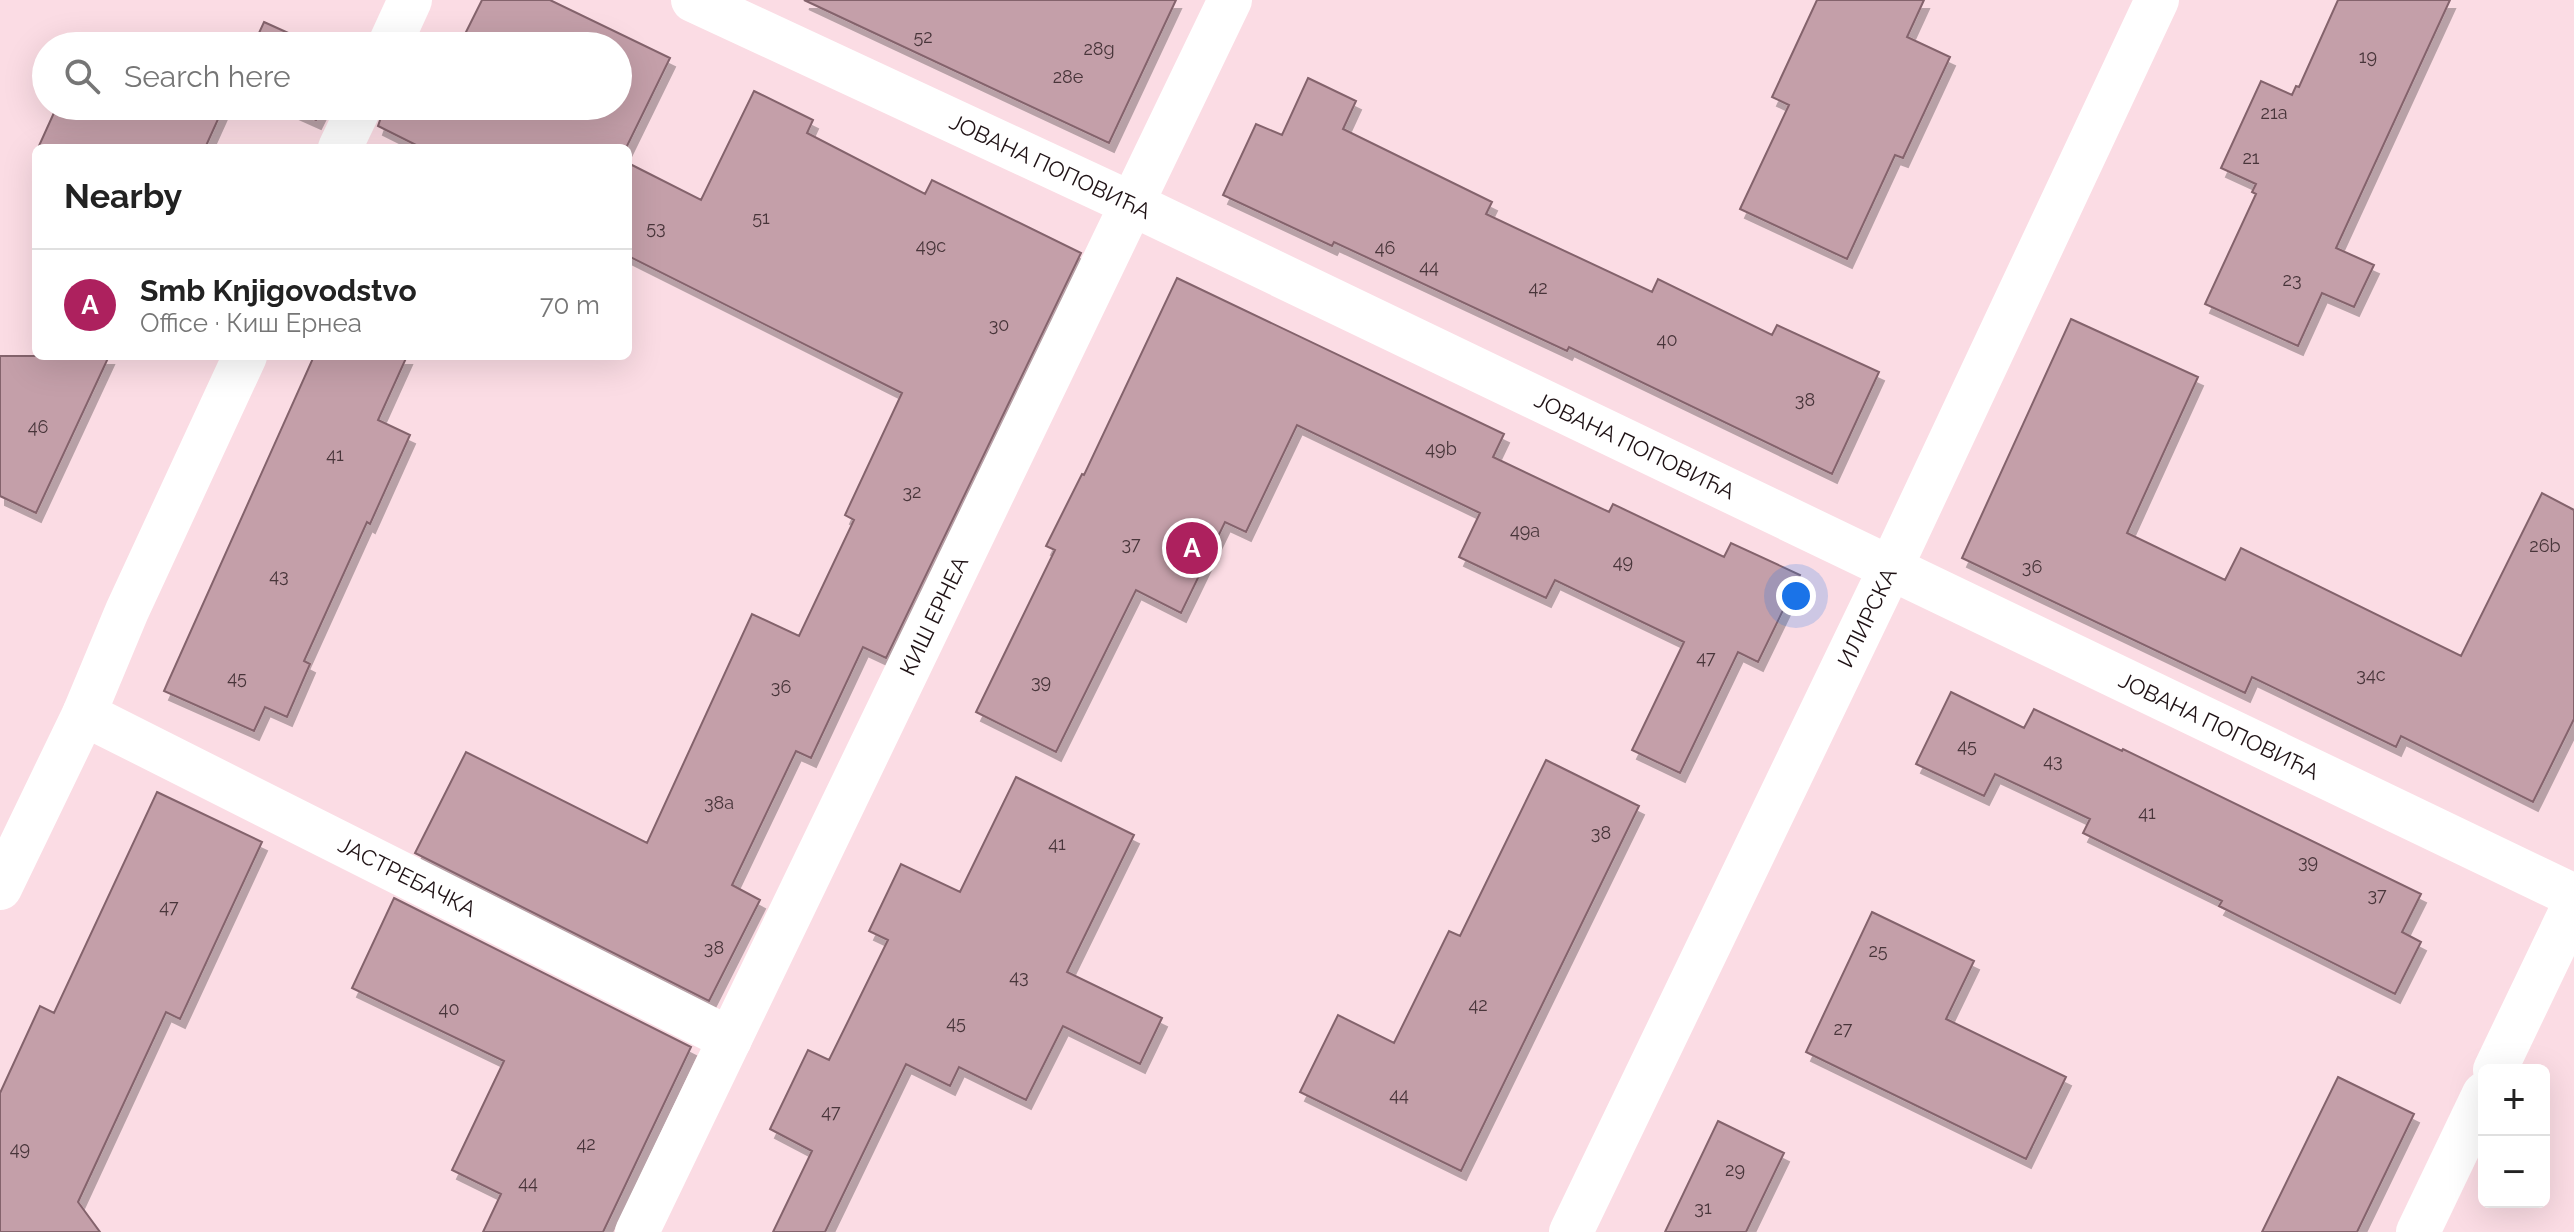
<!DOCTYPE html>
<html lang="en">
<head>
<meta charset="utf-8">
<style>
	:root { --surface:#fff; --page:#f6f6f6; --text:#222; --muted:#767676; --line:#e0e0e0; --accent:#ad215e }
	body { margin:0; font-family:Raleway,sans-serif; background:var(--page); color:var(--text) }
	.controls { position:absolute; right:24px; bottom:24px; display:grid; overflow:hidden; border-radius:12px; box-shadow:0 8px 32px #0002 }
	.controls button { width:72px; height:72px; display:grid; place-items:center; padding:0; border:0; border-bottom:2px solid var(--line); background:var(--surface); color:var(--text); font:40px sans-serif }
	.you { position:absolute; left:1796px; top:596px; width:28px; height:28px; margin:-20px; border:6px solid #fff; border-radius:50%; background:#1a73e8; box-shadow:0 0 0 12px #1a73e833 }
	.badge { display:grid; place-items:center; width:52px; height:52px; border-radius:50%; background:var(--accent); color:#fff; font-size:26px; font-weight:700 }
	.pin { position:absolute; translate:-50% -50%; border:4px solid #fff; box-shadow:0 2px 8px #0006 }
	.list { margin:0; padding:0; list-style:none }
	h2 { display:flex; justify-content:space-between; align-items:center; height:104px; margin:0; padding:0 32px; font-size:34px }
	h2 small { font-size:26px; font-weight:400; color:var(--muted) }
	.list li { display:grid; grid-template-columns:52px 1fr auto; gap:24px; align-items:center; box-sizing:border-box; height:112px; padding:0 32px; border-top:2px solid var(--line) }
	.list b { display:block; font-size:30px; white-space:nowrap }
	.list p { margin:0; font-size:26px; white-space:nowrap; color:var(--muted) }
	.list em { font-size:26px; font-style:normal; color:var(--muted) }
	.icon { flex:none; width:44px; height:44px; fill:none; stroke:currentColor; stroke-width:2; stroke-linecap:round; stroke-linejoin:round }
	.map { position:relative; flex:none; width:2574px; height:1232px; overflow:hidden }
	.search { position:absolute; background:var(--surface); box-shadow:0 8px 32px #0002; left:32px; top:32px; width:600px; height:88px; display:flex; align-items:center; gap:20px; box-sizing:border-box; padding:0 28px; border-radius:44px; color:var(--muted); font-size:30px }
	.panel { position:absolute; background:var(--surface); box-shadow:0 8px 32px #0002; left:32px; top:144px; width:600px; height:216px; border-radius:12px }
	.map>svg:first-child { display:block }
</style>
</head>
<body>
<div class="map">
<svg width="2574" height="1232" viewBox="0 0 2574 1232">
	<defs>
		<filter id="shadow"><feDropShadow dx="5" dy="9" stdDeviation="0" flood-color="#0004"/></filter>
	</defs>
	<rect width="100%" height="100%" fill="#fbdce4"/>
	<!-- building -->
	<path fill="#c49fa9" stroke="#84636c" stroke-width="2" filter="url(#shadow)" d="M482,0H550L670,58L626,148H422L378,126L385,106H618V46H459Z
		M804,0H1176L1109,143Z
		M1817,0H1924L1907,37L1950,57L1903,158L1895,155L1847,259L1740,209L1789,105L1772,97Z
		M2338,0H2450L2336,248L2374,265L2354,307L2322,293L2298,346L2205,304L2256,194L2252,192L2256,184L2221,168L2261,81L2292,95L2296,86L2299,87Z
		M264,22L317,46H253Z
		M1308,78L1356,101L1343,129L1492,202L1486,214L1652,292L1658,279L1772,335L1777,325L1879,372L1832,474L1569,347L1567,351L1334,242L1332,246L1223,195L1256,124L1282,135Z
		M754,91L813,120L807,133L925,194L932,180L1081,253L886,658L863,647L811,758L796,751L732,885L760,900L709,1001L415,853L466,752L647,843L752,614L799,636L854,520L845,515L902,393L628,256V163L701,200Z
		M57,106H224L205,148H38Z
		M285,106H323L316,120Z
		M1177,278L1504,434L1493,457L1609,512L1613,504L1724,557L1731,543L1800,575L1758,662L1738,652L1680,773L1632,750L1684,642L1555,580L1546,598L1459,557L1480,513L1297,425L1246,532L1225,522L1181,613L1136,590L1056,752L976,712L1055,550L1046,546L1082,474L1084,475Z
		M2071,319L2198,377L2127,533L2225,580L2241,548L2461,656L2542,493L2574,510V719L2533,802L2401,736L2396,747L2252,677L2245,693L1962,558Z
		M0,356H109L36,513L0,496Z
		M314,356H407L378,420L410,435L370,524L367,522L304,661L310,664L287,717L265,707L254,731L164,691Z
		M1951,692L2024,728L2034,709L2122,751L2123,749L2421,894L2402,932L2421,942L2395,994L2219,906L2222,901L2083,833L2090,819L1995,774L1984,796L1916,764Z
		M1546,760L1639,806L1461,1171L1300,1092L1338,1015L1394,1043L1449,931L1460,936Z
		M1016,777L1134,835L1067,972L1162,1018L1140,1064L1063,1026L1026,1100L959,1067L950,1086L906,1064L825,1232H773L812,1151L770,1129L808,1050L829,1060L888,940L869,931L901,864L960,892Z
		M157,792L262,842L180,1019L166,1012L78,1202L100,1232H0V1093L40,1006L54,1013Z
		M394,898L691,1047L603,1232H483L501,1194L452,1170L504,1061L352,988Z
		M1872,912L1974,961L1946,1019L2066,1077L2026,1159L1806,1052Z
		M2338,1077L2414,1114L2357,1232H2262Z
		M1718,1121L1784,1153L1746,1232H1665Z"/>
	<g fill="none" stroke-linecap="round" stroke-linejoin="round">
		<!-- street -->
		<g stroke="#fff" stroke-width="44">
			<path id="s1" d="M693,0L1132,204L2574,896"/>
			<path d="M389,46L410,0"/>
			<path d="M340,148L360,106"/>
			<path id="s2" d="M84,714L730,1039"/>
			<path d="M0,888L84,714L127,611L245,356"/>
			<path d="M2495,1070L2574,905"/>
			<path id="s3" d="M637,1232L1230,0"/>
			<path id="s4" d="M1571,1232L1891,567L2157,0"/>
			<path d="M2418,1232L2484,1094"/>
		</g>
	</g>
	<g text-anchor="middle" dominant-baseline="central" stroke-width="6" stroke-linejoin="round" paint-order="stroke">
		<!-- number labels -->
		<g font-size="18" fill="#48353a">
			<text x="923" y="36">52</text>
			<text x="1099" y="48">28g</text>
			<text x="2368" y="56">19</text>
			<text x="1068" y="76">28e</text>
			<text x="2274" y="112">21a</text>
			<text x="2251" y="157">21</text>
			<text x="761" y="217">51</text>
			<text x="656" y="227">53</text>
			<text x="931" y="245">49c</text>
			<text x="1385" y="247">46</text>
			<text x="1429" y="266">44</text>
			<text x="2292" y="279">23</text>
			<text x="1538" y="287">42</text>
			<text x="999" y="324">30</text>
			<text x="1667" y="339">40</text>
			<text x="1805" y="399">38</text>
			<text x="38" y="426">46</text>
			<text x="1441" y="448">49b</text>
			<text x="335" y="454">41</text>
			<text x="912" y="491">32</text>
			<text x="1525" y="530">49a</text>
			<text x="1131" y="543">37</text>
			<text x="2545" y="545">26b</text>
			<text x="1623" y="561">49</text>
			<text x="2032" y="566">36</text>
			<text x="279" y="575">43</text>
			<text x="1706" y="657">47</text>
			<text x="2371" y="674">34c</text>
			<text x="237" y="677">45</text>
			<text x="1041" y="681">39</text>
			<text x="781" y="686">36</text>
			<text x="1967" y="745">45</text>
			<text x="2053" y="760">43</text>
			<text x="719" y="802">38a</text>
			<text x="2147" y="812">41</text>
			<text x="1601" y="832">38</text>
			<text x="1057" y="843">41</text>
			<text x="2308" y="861">39</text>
			<text x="2377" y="894">37</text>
			<text x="169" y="906">47</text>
			<text x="714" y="947">38</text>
			<text x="1878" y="950">25</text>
			<text x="1019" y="976">43</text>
			<text x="1478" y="1004">42</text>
			<text x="449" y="1008">40</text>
			<text x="956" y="1022">45</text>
			<text x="1843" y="1028">27</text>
			<text x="1399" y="1094">44</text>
			<text x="831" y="1111">47</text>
			<text x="586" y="1143">42</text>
			<text x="20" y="1148">49</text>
			<text x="1735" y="1169">29</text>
			<text x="528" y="1182">44</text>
			<text x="1703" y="1207">31</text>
		</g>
		<!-- street labels -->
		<g font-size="22" fill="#1f1215" stroke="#fbdce4">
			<text stroke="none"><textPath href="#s1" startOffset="394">ЈОВАНА ПОПОВИЋА</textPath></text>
			<text stroke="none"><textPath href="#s1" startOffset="1042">ЈОВАНА ПОПОВИЋА</textPath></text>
			<text stroke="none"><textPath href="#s3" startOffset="684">КИШ ЕРНЕА</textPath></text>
			<text stroke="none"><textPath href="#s4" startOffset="682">ИЛИРСКА</textPath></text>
			<text stroke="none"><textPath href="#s1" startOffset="1690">ЈОВАНА ПОПОВИЋА</textPath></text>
			<text stroke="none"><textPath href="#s2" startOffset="362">ЈАСТРЕБАЧКА</textPath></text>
		</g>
	</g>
</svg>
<div class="controls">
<button>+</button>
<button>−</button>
</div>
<div class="you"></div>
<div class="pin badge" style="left:1192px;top:548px">A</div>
<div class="search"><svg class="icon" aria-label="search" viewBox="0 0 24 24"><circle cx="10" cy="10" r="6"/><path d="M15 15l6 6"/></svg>Search here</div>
<section class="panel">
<h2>Nearby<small></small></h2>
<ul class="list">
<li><span class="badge">A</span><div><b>Smb Knjigovodstvo</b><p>Office · Киш Ернеа</p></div><em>70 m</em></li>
</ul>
</section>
</div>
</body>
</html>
